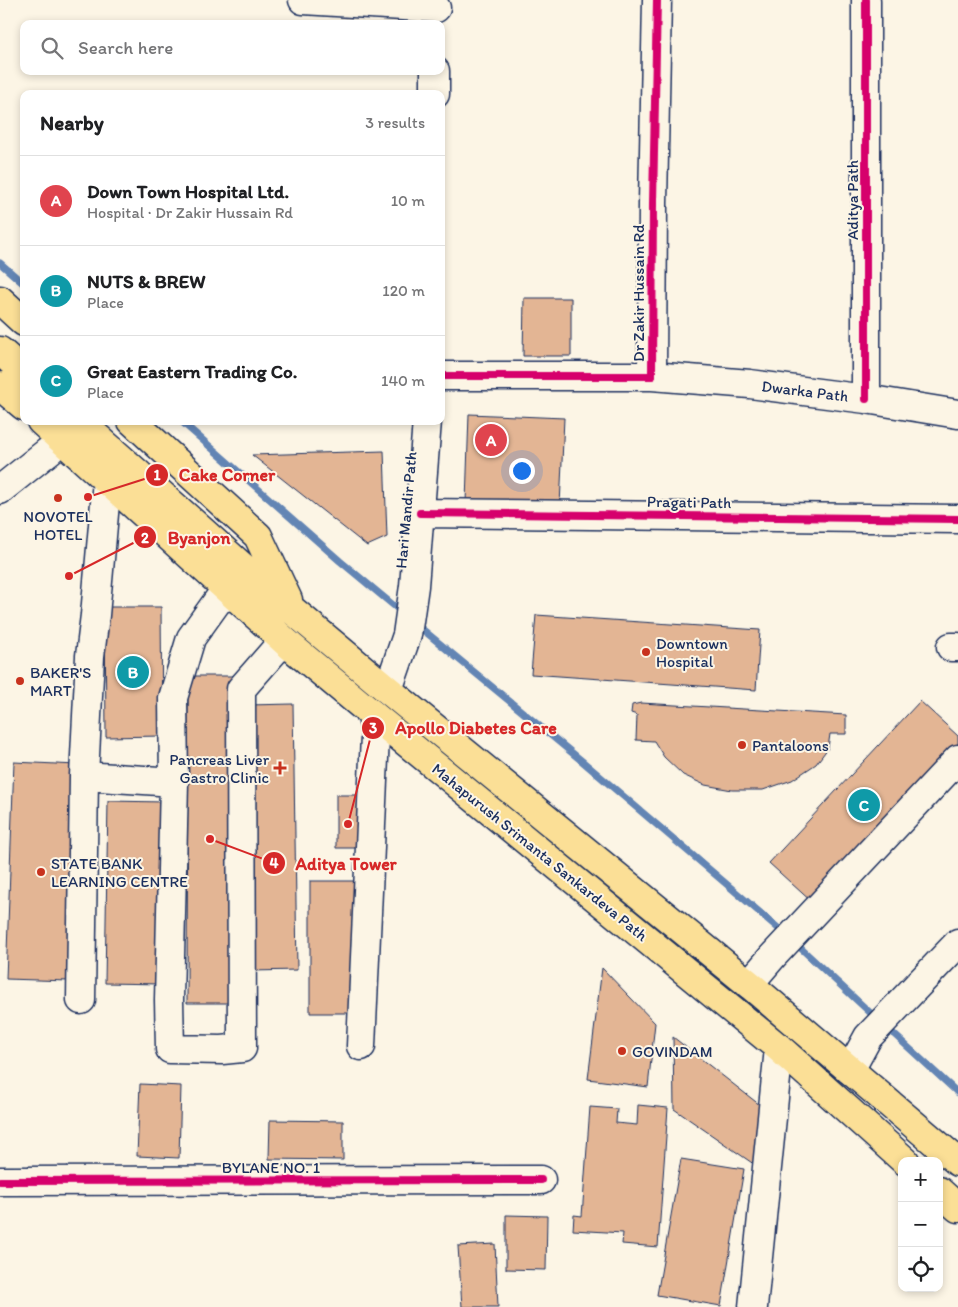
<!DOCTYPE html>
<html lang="en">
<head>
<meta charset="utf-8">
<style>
	:root { --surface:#fff; --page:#f6f6f6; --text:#202124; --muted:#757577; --line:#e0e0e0; --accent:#c8321e }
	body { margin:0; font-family:Itim,sans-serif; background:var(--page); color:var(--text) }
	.controls { position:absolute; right:15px; bottom:15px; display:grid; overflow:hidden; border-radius:10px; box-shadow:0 2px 8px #0003 }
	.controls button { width:45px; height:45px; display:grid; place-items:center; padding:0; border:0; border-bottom:1px solid var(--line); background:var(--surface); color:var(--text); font:25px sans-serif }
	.you { position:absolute; left:521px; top:470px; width:18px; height:18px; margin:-12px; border:4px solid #fff; border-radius:50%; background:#1a73e8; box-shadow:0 0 0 8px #1a73e833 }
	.badge { display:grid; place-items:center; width:32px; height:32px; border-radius:50%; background:var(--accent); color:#fff; font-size:16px; font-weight:700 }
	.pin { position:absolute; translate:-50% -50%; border:2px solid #fff; box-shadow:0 1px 5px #0006 }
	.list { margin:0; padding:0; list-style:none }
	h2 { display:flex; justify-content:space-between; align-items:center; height:65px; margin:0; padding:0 20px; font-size:21px }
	h2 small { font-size:16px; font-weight:400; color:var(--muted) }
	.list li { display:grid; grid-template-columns:32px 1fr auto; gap:15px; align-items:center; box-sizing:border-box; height:90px; padding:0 20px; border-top:1px solid var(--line) }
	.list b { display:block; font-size:19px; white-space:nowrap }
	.list p { margin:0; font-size:16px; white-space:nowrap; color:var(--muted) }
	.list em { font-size:16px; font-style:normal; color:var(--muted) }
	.icon { flex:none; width:28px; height:28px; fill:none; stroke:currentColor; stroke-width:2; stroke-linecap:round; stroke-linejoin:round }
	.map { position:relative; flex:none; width:958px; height:1307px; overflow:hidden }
	.search { position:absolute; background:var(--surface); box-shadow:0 2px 8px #0003; left:20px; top:20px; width:425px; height:55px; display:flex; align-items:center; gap:12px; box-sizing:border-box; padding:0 18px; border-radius:10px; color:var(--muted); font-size:19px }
	.panel { position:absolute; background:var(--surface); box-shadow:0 2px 8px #0003; left:20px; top:90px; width:425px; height:335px; border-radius:10px }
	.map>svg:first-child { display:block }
</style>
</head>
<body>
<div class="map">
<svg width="958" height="1307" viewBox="0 0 958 1307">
	<rect width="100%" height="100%" fill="#fcf5e5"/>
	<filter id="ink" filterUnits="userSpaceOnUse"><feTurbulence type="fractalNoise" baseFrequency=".02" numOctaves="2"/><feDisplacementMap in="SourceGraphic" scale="10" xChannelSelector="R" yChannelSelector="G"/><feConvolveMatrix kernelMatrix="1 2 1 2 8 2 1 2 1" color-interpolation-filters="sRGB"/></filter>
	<g filter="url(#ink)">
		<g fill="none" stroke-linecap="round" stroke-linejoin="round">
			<!-- stream -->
			<path stroke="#6485b4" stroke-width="7" d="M0,263L24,284
				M181,421L340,561L404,614
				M416,624L582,761L785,934
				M793,941L877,1019
				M885,1026L958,1093"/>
		</g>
		<!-- building -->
		<path fill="#e3b594" stroke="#1b2f5e" d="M524,298H571V356H523Z
			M469,414L564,418L560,506L466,502Z
			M384,451L387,537L367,546L252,455Z
			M105,607H161L162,736L106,737Z
			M536,615L760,630L756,690L531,674Z
			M188,676H233L231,1003H187Z
			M920,701L958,736V747L813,903L769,863Z
			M641,703L846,715V734H830L828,748L816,764L792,780L763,790H732L705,785L683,775L664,757L654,741L636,740L637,715L631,713L632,705Z
			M293,704L297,970L253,971L248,705Z
			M14,762L77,765L69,981L6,979Z
			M336,795H363V848H336Z
			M108,801L164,802L161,984L105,983Z
			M310,881H354V1013H310Z
			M602,968L655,1023L648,1087L588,1079Z
			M673,1037L765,1109L758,1167L674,1109Z
			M140,1084L181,1086L179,1158L137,1156Z
			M638,1105L668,1108L658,1247L622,1244L623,1233L573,1230L574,1215L582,1216L590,1107L617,1109L616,1123L637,1125Z
			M270,1120L343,1121V1160L269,1159Z
			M681,1159L744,1169L721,1306L657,1295Z
			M506,1215L547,1216L546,1270L506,1269Z
			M495,1244L498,1307H462L458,1246Z"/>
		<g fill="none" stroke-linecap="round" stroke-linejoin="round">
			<!-- minor casing -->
			<g stroke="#1b2f5e" stroke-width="31">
				<path id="minor" d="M303,0L436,8
					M866,0V399
					M435,94V71
					M441,376H652L653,203L657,0
					M652,376L750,384L866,399L958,414
					M0,490L50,450L61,438
					M420,513L958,519
					M233,595L219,599L191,638L173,698L174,782L169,1000L170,1049L222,1050L242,1048L241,689L276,649L288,644
					M951,647H958
					M388,690L407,635L414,586L427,421
					M84,776L174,782
					M749,984L773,956L958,759
					M81,1000L84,776L90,656L95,615L107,480
					M361,1046L375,736L372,714
					M850,1070L868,1037L958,943
					M0,1181L541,1180
					M753,1307L779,1048"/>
			</g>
			<!-- major casing -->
			<g stroke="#1b2f5e" stroke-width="31">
				<path id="major" d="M0,300L24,322
					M0,351L24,372
					M0,386L24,406
					M41,421L288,644L372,714L779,1048L905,1161
					M79,421L273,594L388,690L749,984L958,1162
					M132,421L258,536L288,600
					M939,1191L958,1208"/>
			</g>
			<!-- minor -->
			<use href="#minor" stroke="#fcf5e5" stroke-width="28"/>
			<!-- major -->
			<use href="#major" stroke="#fbdf96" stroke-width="28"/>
			<!-- cycleway casing -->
			<g stroke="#fcf5e5" stroke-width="11">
				<path id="cycleway" d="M866,0V399
					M441,376H652L653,203L657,0
					M420,513L958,519
					M0,1181L541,1180"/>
			</g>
			<!-- cycleway -->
			<use href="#cycleway" stroke="#d6006c" stroke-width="8"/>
		</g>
	</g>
	<!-- markers -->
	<g fill="#c8321e" stroke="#fcf5e5" stroke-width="2">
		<circle cx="58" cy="498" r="5"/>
		<circle cx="646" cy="652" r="5"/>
		<circle cx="20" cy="681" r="5"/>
		<circle cx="742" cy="745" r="5"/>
		<path d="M277.5 760.5h5v5h5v5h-5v5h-5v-5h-5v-5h5z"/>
		<circle cx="41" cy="872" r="5"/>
		<circle cx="622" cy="1051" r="5"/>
	</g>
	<g text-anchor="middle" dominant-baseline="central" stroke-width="4" stroke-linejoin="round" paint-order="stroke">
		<!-- street labels -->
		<g font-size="16" fill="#1b2f5e" stroke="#fcf5e5">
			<text transform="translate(852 200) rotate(-90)">Aditya Path</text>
			<text transform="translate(638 293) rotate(-90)">Dr Zakir Hussain Rd</text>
			<text transform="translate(805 391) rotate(7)">Dwarka Path</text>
			<text transform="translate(689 502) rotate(1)">Pragati Path</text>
			<text transform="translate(406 510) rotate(-85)">Hari Mandir Path</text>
			<text transform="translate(540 852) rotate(39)">Mahapurush Srimanta Sankardeva Path</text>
			<text x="271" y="1167">BYLANE NO. 1</text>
		</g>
		<!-- poi labels -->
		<g font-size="16" fill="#1b2f5e" stroke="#fcf5e5" text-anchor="start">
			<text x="58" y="516" text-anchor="middle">NOVOTEL<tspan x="58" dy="18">HOTEL</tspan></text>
			<text x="656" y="643">Downtown<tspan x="656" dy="18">Hospital</tspan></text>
			<text x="30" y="672">BAKER'S<tspan x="30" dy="18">MART</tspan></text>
			<text x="752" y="745">Pantaloons</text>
			<text x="269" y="759" text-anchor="end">Pancreas Liver<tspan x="269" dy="18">Gastro Clinic</tspan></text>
			<text x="51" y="863">STATE BANK<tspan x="51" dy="18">LEARNING CENTRE</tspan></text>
			<text x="632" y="1051">GOVINDAM</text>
		</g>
	</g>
	<!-- callouts -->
	<path fill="none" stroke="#d62828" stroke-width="2" d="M88 497L157 475M69 576L145 537M348 824L373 728M210 839L274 863"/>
	<g fill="#d62828" stroke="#fcf5e5" stroke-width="2">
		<circle cx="88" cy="497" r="5"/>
		<circle cx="69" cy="576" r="5"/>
		<circle cx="348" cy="824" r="5"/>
		<circle cx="210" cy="839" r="5"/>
		<circle cx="157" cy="475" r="12"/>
		<circle cx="145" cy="537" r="12"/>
		<circle cx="373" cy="728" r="12"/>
		<circle cx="274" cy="863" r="12"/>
	</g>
	<g font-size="15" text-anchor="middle" font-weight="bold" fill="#fff">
		<text x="157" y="480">1</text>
		<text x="145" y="543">2</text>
		<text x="373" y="733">3</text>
		<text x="274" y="868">4</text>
	</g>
	<g font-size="18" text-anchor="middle" font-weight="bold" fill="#d62828" stroke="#fcf5e5" stroke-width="4" stroke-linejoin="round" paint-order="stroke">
		<text x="227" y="481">Cake Corner</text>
		<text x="199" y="544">Byanjon</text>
		<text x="476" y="734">Apollo Diabetes Care</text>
		<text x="346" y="870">Aditya Tower</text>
	</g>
</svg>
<div class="controls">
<button>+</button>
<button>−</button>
<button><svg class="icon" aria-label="locate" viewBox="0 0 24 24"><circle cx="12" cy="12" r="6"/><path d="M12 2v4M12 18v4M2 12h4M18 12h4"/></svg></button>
</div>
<div class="you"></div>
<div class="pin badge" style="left:491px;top:440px;background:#e0444e">A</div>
<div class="pin badge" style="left:133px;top:672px;background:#0f9aa8">B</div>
<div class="pin badge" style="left:864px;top:805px;background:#0f9aa8">C</div>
<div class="search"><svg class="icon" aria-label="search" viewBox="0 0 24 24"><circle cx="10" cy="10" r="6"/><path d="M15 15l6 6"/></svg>Search here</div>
<section class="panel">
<h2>Nearby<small>3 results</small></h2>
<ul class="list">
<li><span class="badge" style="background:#e0444e">A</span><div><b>Down Town Hospital Ltd.</b><p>Hospital · Dr Zakir Hussain Rd</p></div><em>10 m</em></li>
<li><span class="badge" style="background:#0f9aa8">B</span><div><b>NUTS &amp; BREW</b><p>Place</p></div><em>120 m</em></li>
<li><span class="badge" style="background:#0f9aa8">C</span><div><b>Great Eastern Trading Co.</b><p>Place</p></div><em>140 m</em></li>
</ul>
</section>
</div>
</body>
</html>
